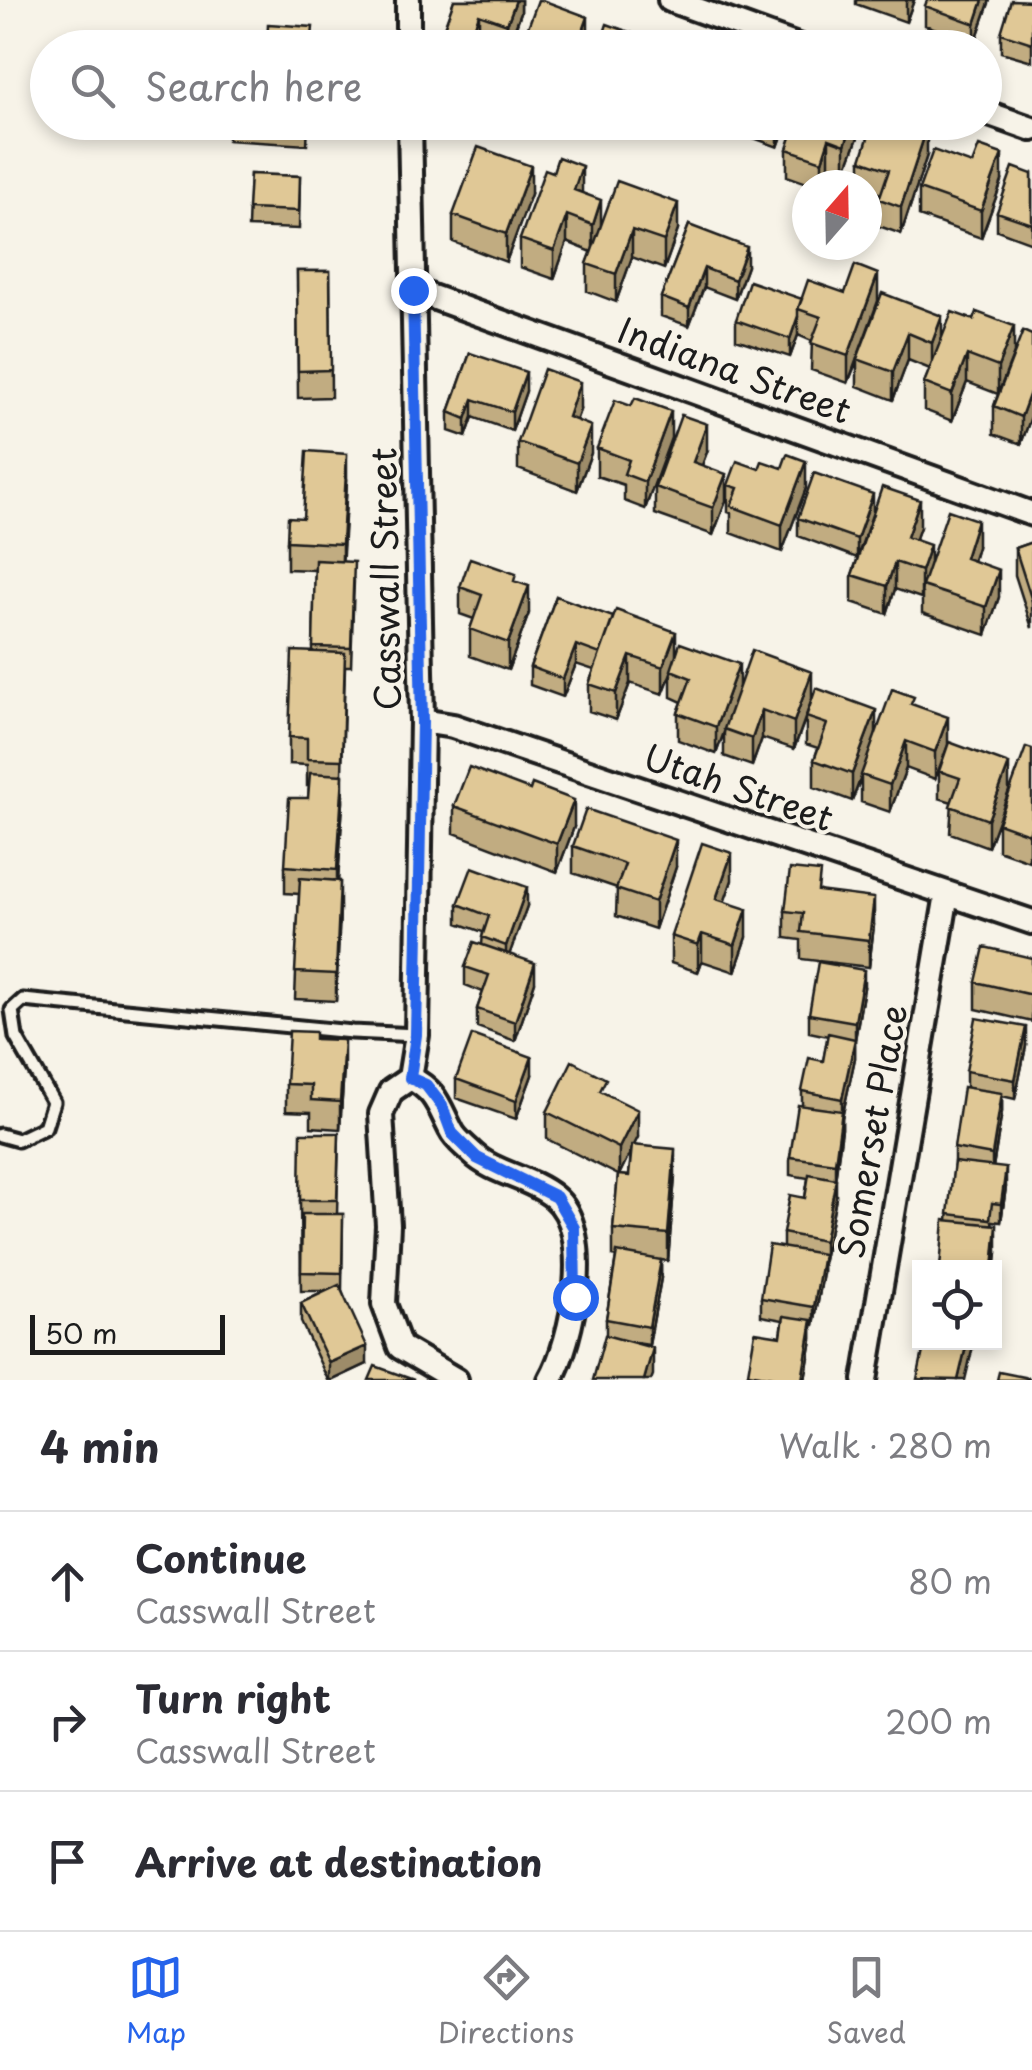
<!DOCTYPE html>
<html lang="en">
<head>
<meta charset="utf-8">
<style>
	:root { --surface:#fff; --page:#f7f7f7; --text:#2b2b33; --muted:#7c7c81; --line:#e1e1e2; --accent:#2563eb }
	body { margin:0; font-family:"Playpen Sans",sans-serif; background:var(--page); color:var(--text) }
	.controls { position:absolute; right:30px; bottom:30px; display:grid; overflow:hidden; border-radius:0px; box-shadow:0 5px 15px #0003 }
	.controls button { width:90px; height:90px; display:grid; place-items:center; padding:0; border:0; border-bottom:2px solid var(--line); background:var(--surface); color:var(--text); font:50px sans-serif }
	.compass { position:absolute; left:792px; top:170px; width:90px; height:90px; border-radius:50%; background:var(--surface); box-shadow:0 5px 15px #0003; rotate:20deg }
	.scale { position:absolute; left:30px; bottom:25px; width:195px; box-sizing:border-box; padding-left:10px; border:5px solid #1c1c1c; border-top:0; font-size:28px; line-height:35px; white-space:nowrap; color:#1c1c1c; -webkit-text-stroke:8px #f7f3e8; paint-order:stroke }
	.stop { position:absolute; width:30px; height:30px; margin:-22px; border:8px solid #2563eb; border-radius:50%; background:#fff }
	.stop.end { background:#2563eb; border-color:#fff; box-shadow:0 2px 10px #0008 }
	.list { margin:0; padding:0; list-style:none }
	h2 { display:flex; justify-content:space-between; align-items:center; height:130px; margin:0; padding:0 40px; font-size:42px }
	h2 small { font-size:32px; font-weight:400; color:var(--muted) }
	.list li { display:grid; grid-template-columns:65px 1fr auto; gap:30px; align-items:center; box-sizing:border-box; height:140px; padding:0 40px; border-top:2px solid var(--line) }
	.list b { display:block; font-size:38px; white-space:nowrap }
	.list p { margin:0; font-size:32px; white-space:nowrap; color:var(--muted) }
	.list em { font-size:32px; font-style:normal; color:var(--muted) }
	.icon { flex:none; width:55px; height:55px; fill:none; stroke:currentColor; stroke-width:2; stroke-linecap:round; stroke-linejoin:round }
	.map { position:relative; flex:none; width:1032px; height:1380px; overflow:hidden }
	.search { position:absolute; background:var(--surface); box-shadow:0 5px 15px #0003; left:30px; right:30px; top:30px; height:110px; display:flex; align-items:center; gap:25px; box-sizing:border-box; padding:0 35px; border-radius:55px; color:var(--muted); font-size:38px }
	.sheet { height:550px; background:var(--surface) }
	nav { display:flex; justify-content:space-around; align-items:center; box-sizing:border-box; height:140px; border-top:2px solid var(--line); background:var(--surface); font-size:28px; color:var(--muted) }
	nav a { display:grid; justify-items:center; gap:5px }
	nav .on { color:var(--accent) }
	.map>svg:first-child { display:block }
</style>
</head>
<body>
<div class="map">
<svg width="1032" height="1380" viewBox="0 0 1032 1380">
	<rect width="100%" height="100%" fill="#f7f3e8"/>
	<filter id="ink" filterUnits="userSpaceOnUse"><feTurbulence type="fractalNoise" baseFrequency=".01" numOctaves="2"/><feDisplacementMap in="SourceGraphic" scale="20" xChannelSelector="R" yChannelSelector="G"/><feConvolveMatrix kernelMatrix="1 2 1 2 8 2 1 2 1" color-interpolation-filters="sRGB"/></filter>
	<g filter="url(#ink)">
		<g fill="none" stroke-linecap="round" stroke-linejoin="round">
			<!-- lane casing -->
			<g stroke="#1c1c1c" stroke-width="19">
				<path id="lane" d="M0,1135L18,1140L45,1127L53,1102L16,1037L12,1010L23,1000L352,1032L417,1035"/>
			</g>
			<!-- street casing -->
			<g stroke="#1c1c1c" stroke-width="30">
				<path id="street" d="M408,0V48
					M670,0L803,48
					M984,112L1032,129
					M410,122L422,721L417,1035L410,1078L391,1091L381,1114L388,1225L384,1304L400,1347L456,1380
					M413,290L1032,514
					M422,721L453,726L1032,922
					M410,1078C436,1090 439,1107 451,1130C455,1139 465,1146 472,1153C494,1174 530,1177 554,1197C595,1230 573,1341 550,1380
					M865,1380L947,894"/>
			</g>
			<!-- lane -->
			<use href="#lane" stroke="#f7f3e8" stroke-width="11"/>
			<!-- street -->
			<use href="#street" stroke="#f7f3e8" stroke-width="22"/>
		</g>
		<!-- wall -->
		<path fill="#c1ac81" stroke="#1c1c1c" stroke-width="2.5" fill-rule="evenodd" d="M454,0H521V12L509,48H497L479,41L477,48H438Z
			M856,0H914L906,22L856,4Z
			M990,0L975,43L925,25V6Z
			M1032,1V61L1001,52V33Z
			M588,35L584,48H524V38Z
			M228,122H308L307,145L228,140Z
			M729,122H787L778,147L729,129Z
			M860,122V132L845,172L829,167L823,185H812L787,176V149Z
			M927,155L901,234L879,226V199L881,194L867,189V185H861V160Z
			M250,174L300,176L299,229L248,227Z
			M1032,174V243L997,230V212Z
			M1002,181L981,238L919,216V189Z
			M531,194L506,262L453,242V215Z
			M582,194L601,226L678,230L664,269L632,257L616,302L587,291V264L592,252L567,242L554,279L520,267V239Z
			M689,225L747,266L735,299L704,287L689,326L661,316V297Z
			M297,271H330L331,397L298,398Z
			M845,293L878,301L942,338L1014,353L1032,335V414L1021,444L994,434V406L998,394L967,382L952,421L924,410V383L930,369L908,360L893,400L857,386V361L848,383L811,370L812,341L798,335L790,357L736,339V320L802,299Z
			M470,353L526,391L512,431L473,417L466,437L449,431V412Z
			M580,410L576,420L591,453L577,491L518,469V442Z
			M671,438L645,509L624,501V485L597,476V448Z
			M707,452L702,465L726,501L713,535L655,514V487Z
			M782,468L806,488L782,552L731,533V513L728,512V485L759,469Z
			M347,481L342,561L354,580L351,666H345L342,775L343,802L338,880L340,908L336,1001L295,999L299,894L285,893V866L308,798L309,786H307V765L289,764V737L313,652L315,570L287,569V541L303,518Z
			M873,512L920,527L915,540L930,565L977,547L973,561L999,597L986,635L922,613V593L921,598L895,589L887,614L852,602V575L871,518L857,558L798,536V518Z
			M1032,542V628L1015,575V548Z
			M516,582L529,613L508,670L470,656V629L474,619L460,614V587Z
			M556,596L739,688L812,699L876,734L914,705L948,745L935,779L906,768L890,812L861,802V778L852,801L814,787V760L818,748L806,744V717L794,749L762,738L752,766L724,756V732L716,754L678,740V713L682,702L671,697V674L663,694L630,683L616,720L589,711V684L594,670L576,664L563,697L530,685V667Z
			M1032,749L1029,861L998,850V823Z
			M939,771L1009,791L988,847L950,833L952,802L939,798Z
			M454,806L574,827L557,872L454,833Z
			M573,846L676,867L655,929L616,916L617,888L573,873Z
			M732,880L724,902L747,937L735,972L702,961L698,972L671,963V936Z
			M820,891L874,925L869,967L801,959V940L785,938V911Z
			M458,904L527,906L509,954L535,982L515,1041L477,1027V1009L483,992L465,985V967L482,945L483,932L458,923Z
			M1032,958V1022L976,1009V982Z
			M864,988L855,1039V1058L842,1118V1129L835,1179L836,1197L824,1260L823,1259V1273L814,1325H812V1339L805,1380H748V1373L781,1336L783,1320L761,1316V1298L783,1248V1233L805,1198L808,1178L790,1175V1157L802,1105V1091L823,1061L828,1036L809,1032V1014Z
			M315,1039L344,1067L340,1129L311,1127V1112L286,1111V1084Z
			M1026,1046L1015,1099L1002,1096V1112L993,1167L1006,1187L1001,1222L992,1221L997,1252L994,1283V1268L948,1220L954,1165V1148L966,1087V1071Z
			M532,1075L516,1119L456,1098V1079Z
			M606,1094L638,1137L634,1145L675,1176L668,1261L661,1260V1278L649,1345L629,1342L653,1375L606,1335V1319L616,1257L613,1256V1229L618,1175L547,1139V1112ZM631,1150L629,1176L619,1175Z
			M339,1133L337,1214H343L342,1291L367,1364L333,1380H328L301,1322V1303L326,1291H301L300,1200Z"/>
		<!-- shaded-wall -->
		<path fill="#9d8c69" stroke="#1c1c1c" stroke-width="2.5" d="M516,0H521V12L507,48V24Z
			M907,0H914L906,22V3Z
			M983,0H990L975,43V24Z
			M479,14V41L477,48H467Z
			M588,17V35L584,48H577Z
			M780,122H787L778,147V128Z
			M853,122H860V132L845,172V145Z
			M927,128V155L901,234V207Z
			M829,139V167L822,185V161Z
			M1002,154V181L981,238V211Z
			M531,166V194L506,262V234Z
			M582,166V193L574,190Z
			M601,200V228L593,252V225Z
			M678,203V230L664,269V241Z
			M567,215V242L554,279V251Z
			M632,230V257L616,302V274Z
			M747,247V266L735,299V280Z
			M704,268V287L689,326V308Z
			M878,274V301L848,383V356Z
			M798,316V335L790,357V339Z
			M942,316V343L932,370V343Z
			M1014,326V353L998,394V367Z
			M908,333V360L893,400V372Z
			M967,355V382L952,421V394Z
			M526,372V391L512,431V412Z
			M580,382V410L568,444V417Z
			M1032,387V414L1021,444V417Z
			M473,399V417L466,437V419Z
			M671,411V438L645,509V482Z
			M707,424V452L693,489V462Z
			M591,426V453L577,491V463Z
			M347,454V481L342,571V544Z
			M806,461V488L782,552V525Z
			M726,474V501L713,535V508Z
			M873,494V512L857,558V539Z
			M920,500V527L907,564V537Z
			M977,520V547L965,585V558Z
			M930,545V572L922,586L921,598V571Z
			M895,562V589L887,614V586Z
			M999,570V597L986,635V607Z
			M529,586V613L508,670V643Z
			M676,632V659L663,694V667Z
			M576,645V664L563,697V679Z
			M630,656V683L616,720V693Z
			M739,664V691L716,754V727Z
			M812,672V699L794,749V722Z
			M762,710V738L752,766V739Z
			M876,710V737L852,801V774Z
			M948,717V745L935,779V752Z
			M906,741V768L890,812V785Z
			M1009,764V791L988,847V820Z
			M343,775V802L337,897V870Z
			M574,800V827L557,872V844Z
			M1032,824V852L1029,861V834Z
			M676,840V867L655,929V902Z
			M732,853V880L716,926V899Z
			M340,881V908L336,1001V974Z
			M527,887V906L506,964V946Z
			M874,898V925L869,967V940Z
			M747,909V937L735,972V945Z
			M702,934V961L698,972V945Z
			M535,963V982L515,1041V1022Z
			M864,970V988L855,1040V1022Z
			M1026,1027V1046L1015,1099V1080Z
			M855,1039V1058L842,1118V1099Z
			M344,1040V1067L340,1129V1102Z
			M532,1057V1075L516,1119V1101Z
			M1002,1093V1112L992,1173V1155Z
			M638,1110V1137L619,1175V1148Z
			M842,1111V1129L835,1181V1163Z
			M675,1149V1176L668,1261V1234Z
			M1006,1168V1187L1001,1222V1204Z
			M836,1179V1197L824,1260V1241Z
			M997,1225V1252L994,1283L993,1268Z
			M823,1254V1273L814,1325V1307Z
			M661,1260V1278L649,1345V1327Z
			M812,1320V1339L805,1380H802Z
			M967,1342H974L965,1380H958Z
			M367,1346V1364L333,1380H329V1363Z
			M653,1348V1375L651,1380H644Z"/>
		<!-- building -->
		<path fill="#e0c896" stroke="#1c1c1c" stroke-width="2.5" d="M454,0H516L507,24L479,14L467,48H447L438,44Z
			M538,0H542L588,17L577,48H549L524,38Z
			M927,0H983L975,24L925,6Z
			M1011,0L1032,1V43L1001,33Z
			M268,24L313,27L311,48H267Z
			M607,24L660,43L658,48H599Z
			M762,122H780L778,128Z
			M796,122H853L845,145L829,139L822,161L787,149Z
			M873,122H910L927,128L901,207L879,199L889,170L861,160Z
			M979,146L1002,154L981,211L919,189L933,150L972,164Z
			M478,147L531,166L506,234L453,215Z
			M558,157L582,166L574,190L601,200L593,225L567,215L554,251L520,239L545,169L553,172Z
			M1013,167L1032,174V224L997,212Z
			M250,174L300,176L299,211L248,209Z
			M617,181L678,203L664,241L632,230L616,274L587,264Z
			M689,225L747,247L735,280L704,268L689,308L661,297Z
			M855,265L878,274L848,356L811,343L821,317L798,309L808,280L845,293Z
			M297,271H330L331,370L298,371Z
			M749,281L802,299L798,309V316L790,339L736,320Z
			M882,293L942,316L932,343L908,333L893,372L857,359Z
			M952,312L974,320L977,312L1014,326L998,367L967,355L952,394L924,383Z
			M1023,331L1032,335V387L1021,417L994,406Z
			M470,353L526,372L512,412L473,399L466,419L449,412Z
			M544,369L580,382L568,417L591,426L577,463L518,442Z
			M635,398L671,411L645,482L624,474L629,460L597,448L615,400L631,406Z
			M681,415L707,424L693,462L726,474L713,508L655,487Z
			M307,451L347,454L342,544L287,541L288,517L303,518Z
			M787,454L806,461L782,525L731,506L738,488L728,485L737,461L759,469L762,461L782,468Z
			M814,473L873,494L857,539L798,518Z
			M882,487L920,500L907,537L930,545L921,571L895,562L887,586L852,575Z
			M948,510L977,520L965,558L999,570L986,607L922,586Z
			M1032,542V601L1015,548Z
			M470,558L516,574L514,581L529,586L508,643L470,629L482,595L460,587Z
			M315,560L354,562L351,648L313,647Z
			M556,596L613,617L600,654L576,645L563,679L530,667Z
			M616,610L676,632L663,667L630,656L616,693L589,684Z
			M680,643L739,664L716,727L678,713L691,678L671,670Z
			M752,650L812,672L794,722L762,710L752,739L724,729Z
			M292,651L345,653L342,760L307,759V738L289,737Z
			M816,688L876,710L852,774L814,760L827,724L806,717Z
			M892,689L914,697L911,704L948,717L935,752L906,741L890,785L861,775Z
			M949,742L1009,764L988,820L950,806L960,778L939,771Z
			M1026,747L1032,749V824L1029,834L998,823Z
			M469,767L530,790L532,784L574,800L557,844L454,806Z
			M310,773L343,775L337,870L285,866L289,798H308Z
			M586,809L676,840L655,902L616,889L625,864L573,846Z
			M702,843L732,853L716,899L747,909L735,945L702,934L698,945L671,936Z
			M472,867L527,887L506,946L482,937L489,916L458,904Z
			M790,869L820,872L818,891L874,898L869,940L801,932L803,913L785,911Z
			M300,878L340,881L336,974L295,972Z
			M474,942L535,963L515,1022L477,1009L489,975L465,967Z
			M984,947L1032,958V995L976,982Z
			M818,962L864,970L855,1022L809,1014Z
			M976,1018L1026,1027L1015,1080L966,1071Z
			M289,1031L315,1032V1039L344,1040L340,1102L311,1100V1085L286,1084Z
			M828,1033L855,1039L842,1099L802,1091L809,1058L823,1061Z
			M472,1035L532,1057L516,1101L456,1079Z
			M572,1061L606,1079L600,1091L638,1110L619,1148L547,1112Z
			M963,1087L1002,1093L992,1155L954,1148Z
			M798,1105L842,1111L835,1163L790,1157Z
			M301,1133H339L337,1200H300Z
			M632,1145L675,1149L668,1234L613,1229L618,1175L629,1176Z
			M954,1162L1006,1168L1001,1204L992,1203L990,1219L948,1214Z
			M809,1174L836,1179L824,1241L783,1233L790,1195L805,1198Z
			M302,1214H343L342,1273L301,1272Z
			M944,1220L997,1225L993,1268H940Z
			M769,1245L823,1254L814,1307L761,1298Z
			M617,1252L661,1260L649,1327L606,1319Z
			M339,1285L367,1346L329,1363L301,1303Z
			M784,1316L812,1320L802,1380H791L748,1373L755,1332L781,1336Z
			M605,1335L653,1348L644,1380H593Z
			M925,1342H967L958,1380L917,1379Z
			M375,1366L414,1380H369Z
			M999,1372L1029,1378V1380H997Z"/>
	</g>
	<g fill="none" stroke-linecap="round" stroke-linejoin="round" filter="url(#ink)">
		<!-- route -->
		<path stroke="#2563eb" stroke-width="12" d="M413,290L422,722L416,1035L410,1078L426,1085L442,1106L452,1133L477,1158L556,1197L574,1228L575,1297"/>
	</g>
	<g text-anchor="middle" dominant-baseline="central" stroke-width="8" stroke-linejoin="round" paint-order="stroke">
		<!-- street labels -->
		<g font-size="35" fill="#1c1c1c" stroke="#f7f3e8">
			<text transform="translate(735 369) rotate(20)">Indiana Street</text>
			<text transform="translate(384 579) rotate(-91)">Casswall Street</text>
			<text transform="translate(739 786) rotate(19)">Utah Street</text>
			<text transform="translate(871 1131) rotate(-80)">Somerset Place</text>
		</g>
	</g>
</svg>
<div class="controls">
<button><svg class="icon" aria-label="locate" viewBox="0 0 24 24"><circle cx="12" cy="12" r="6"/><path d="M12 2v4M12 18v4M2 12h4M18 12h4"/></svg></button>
</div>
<svg class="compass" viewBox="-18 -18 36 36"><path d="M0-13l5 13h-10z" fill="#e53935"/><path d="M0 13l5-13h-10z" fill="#7c7c81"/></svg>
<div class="scale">50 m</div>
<div class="stop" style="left:575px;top:1297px"></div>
<div class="stop end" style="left:413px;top:290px"></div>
<div class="search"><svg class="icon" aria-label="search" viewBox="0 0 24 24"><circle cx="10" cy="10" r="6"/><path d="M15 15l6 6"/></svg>Search here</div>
</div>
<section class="sheet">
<h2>4 min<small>Walk · 280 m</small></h2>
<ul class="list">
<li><svg class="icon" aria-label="ahead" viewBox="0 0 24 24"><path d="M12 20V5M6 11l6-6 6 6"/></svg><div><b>Continue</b><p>Casswall Street</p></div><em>80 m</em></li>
<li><svg class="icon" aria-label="right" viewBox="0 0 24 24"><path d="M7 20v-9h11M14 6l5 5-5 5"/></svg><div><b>Turn right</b><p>Casswall Street</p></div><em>200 m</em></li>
<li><svg class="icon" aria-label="arrive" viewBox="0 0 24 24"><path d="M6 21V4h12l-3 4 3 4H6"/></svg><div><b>Arrive at destination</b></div></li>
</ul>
</section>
<nav>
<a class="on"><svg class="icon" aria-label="map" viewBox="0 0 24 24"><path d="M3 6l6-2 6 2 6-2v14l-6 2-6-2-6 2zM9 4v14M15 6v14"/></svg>Map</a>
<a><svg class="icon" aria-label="directions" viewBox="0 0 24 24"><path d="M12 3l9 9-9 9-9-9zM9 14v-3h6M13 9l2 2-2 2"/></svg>Directions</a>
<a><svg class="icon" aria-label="saved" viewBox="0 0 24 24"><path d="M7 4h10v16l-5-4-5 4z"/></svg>Saved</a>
</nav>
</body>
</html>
